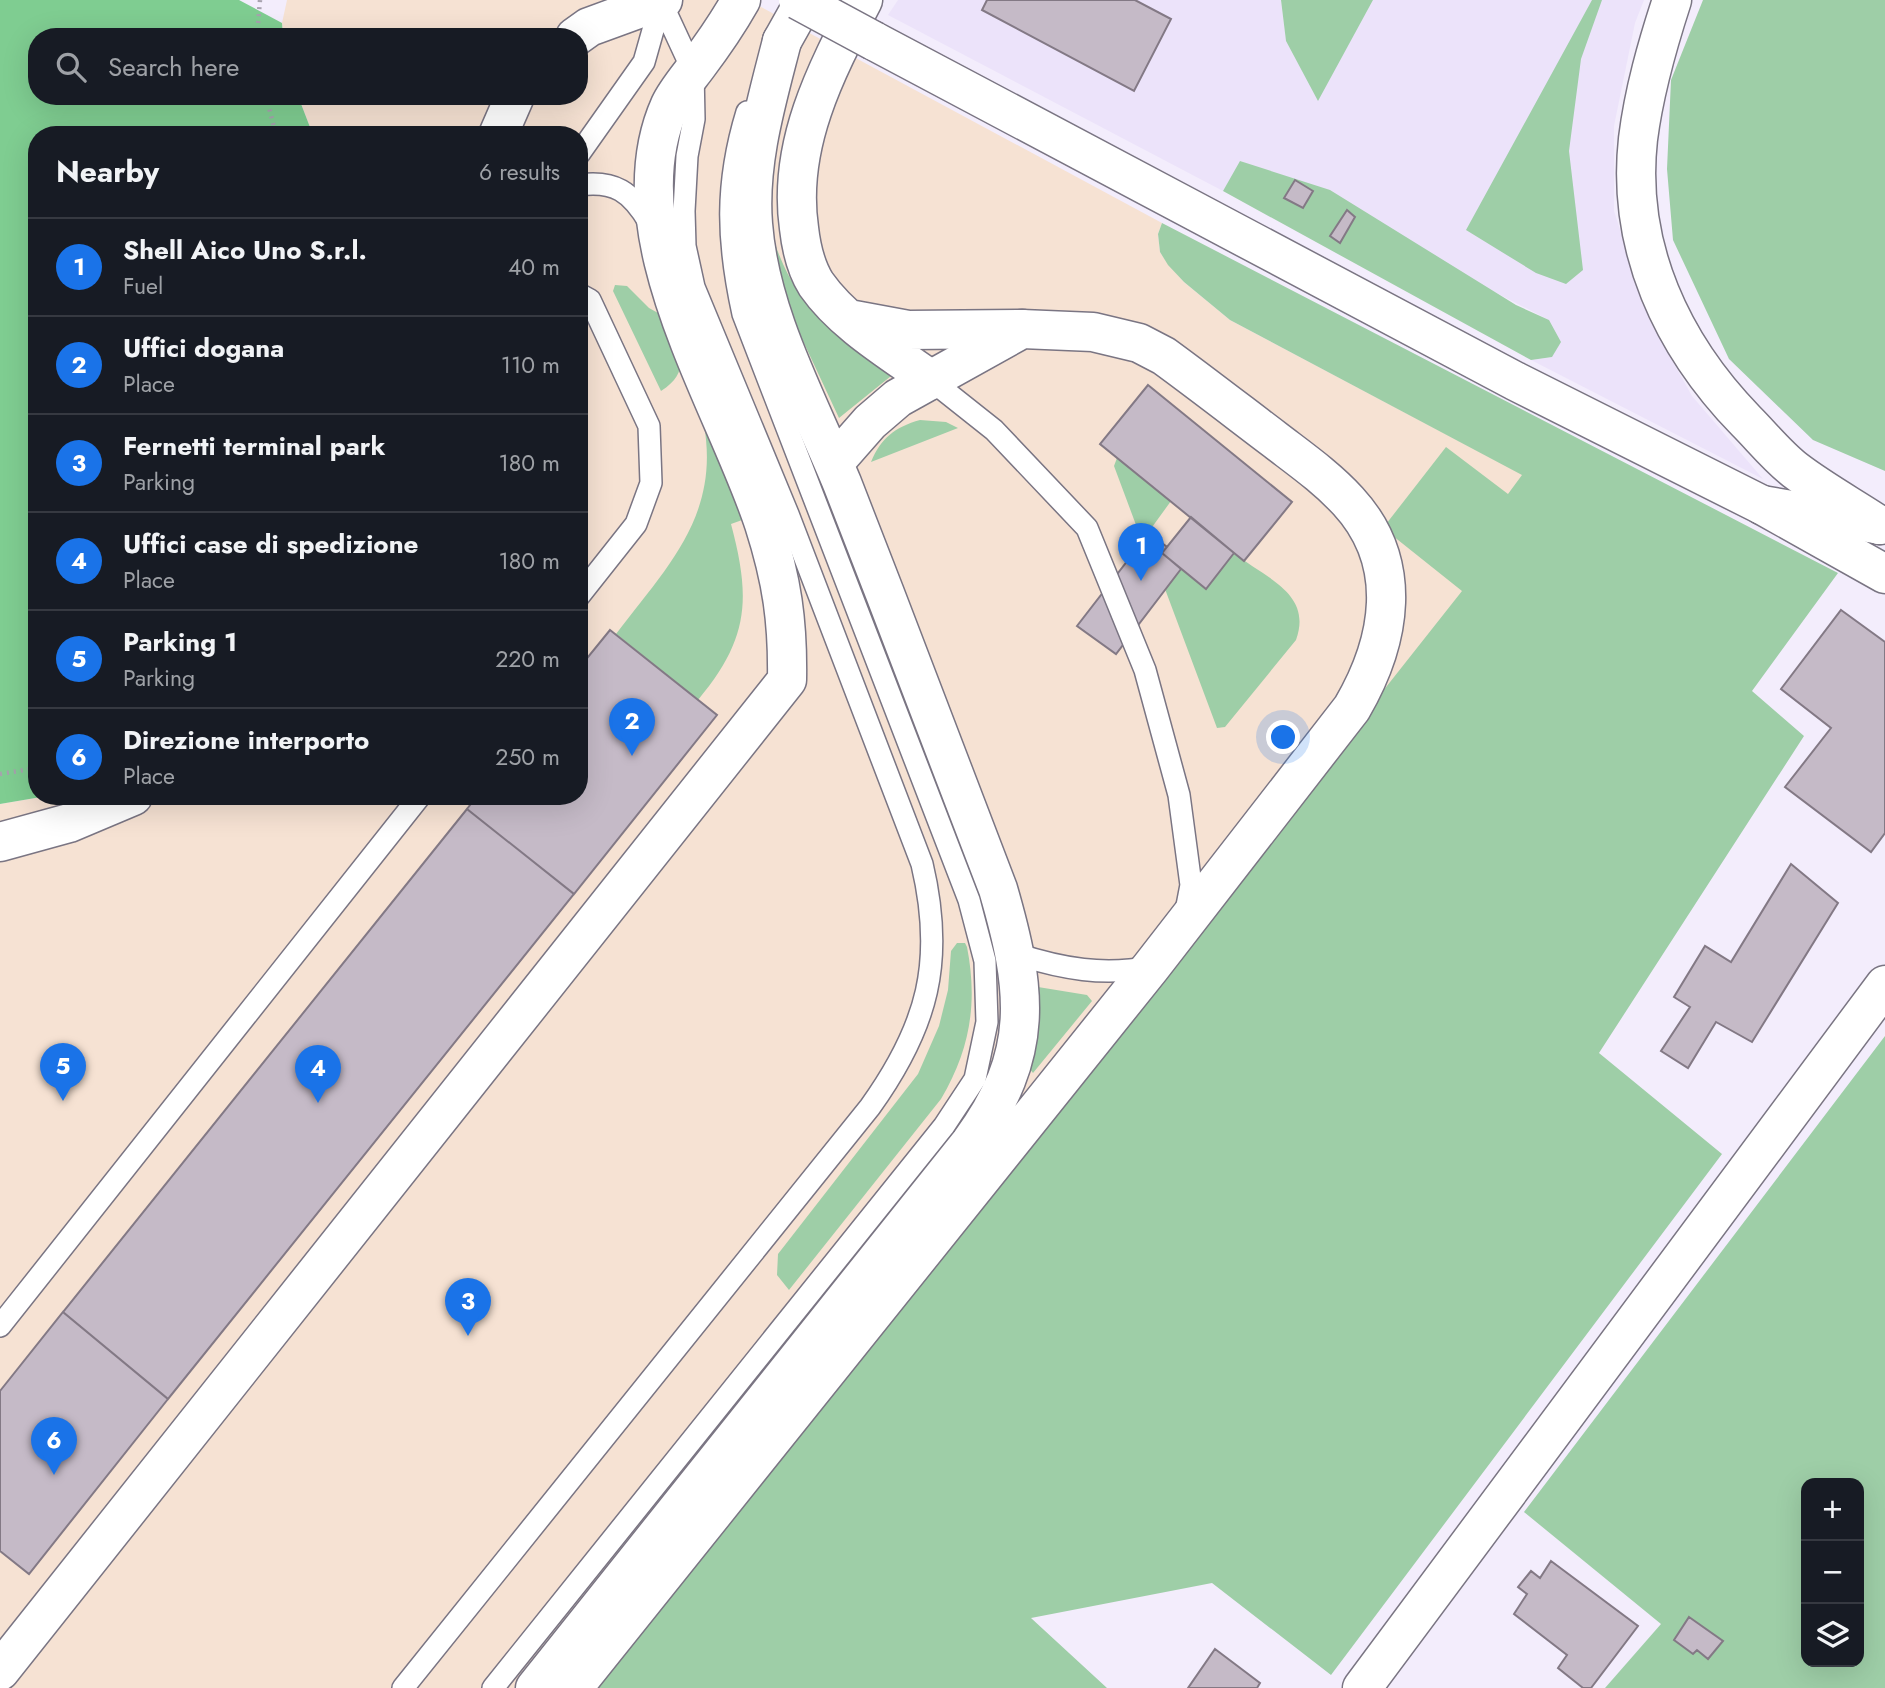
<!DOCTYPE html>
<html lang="en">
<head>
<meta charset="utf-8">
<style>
	:root { --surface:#171b24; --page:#242831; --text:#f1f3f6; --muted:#9ea1a6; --line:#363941; --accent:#1a73e8 }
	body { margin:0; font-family:Jost,sans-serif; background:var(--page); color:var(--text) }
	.controls { position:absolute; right:21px; bottom:21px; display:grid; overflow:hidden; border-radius:14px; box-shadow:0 7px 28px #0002 }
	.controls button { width:63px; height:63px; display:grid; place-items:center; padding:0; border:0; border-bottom:2px solid var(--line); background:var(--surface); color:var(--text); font:35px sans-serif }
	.you { position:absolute; left:1284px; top:738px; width:24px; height:24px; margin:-18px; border:5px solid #fff; border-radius:50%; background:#1a73e8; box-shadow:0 0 0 10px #1a73e833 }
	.badge { display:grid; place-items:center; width:46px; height:46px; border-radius:50%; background:var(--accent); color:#fff; font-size:23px; font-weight:700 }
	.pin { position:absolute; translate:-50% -58px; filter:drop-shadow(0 2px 4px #0008) }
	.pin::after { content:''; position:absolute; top:37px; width:24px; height:21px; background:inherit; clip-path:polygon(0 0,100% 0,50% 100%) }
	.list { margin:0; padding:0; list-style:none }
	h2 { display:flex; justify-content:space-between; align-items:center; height:91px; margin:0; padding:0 28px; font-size:30px }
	h2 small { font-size:23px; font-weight:400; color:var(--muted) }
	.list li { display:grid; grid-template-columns:46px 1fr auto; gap:21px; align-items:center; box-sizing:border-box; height:98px; padding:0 28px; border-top:2px solid var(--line) }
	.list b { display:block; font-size:26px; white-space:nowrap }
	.list p { margin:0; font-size:23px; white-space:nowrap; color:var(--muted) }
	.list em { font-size:23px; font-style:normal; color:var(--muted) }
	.icon { flex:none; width:38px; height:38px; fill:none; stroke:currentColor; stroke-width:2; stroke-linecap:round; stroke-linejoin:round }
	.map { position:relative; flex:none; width:1885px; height:1688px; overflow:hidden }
	.search { position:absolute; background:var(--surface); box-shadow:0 7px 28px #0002; left:28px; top:28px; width:560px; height:77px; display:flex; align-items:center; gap:18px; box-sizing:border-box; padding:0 24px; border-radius:28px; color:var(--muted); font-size:26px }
	.panel { position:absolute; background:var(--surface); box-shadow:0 7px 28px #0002; left:28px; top:126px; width:560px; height:679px; border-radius:28px }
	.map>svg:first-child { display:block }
</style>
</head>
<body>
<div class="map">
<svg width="1885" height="1688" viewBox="0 0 1885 1688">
	<rect width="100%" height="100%" fill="#f3edfc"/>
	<!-- built -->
	<path fill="#ece3fa" d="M898,0H1281L1286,41L1318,100L1373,0H1644L1635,23L1614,126V211L1649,319L1692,396L1763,479L1531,360L1552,357L1549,320L1241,161L1223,191L888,15Z"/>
	<!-- industrial -->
	<path fill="#f6e2d3" d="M287,0H748L1162,223L1158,234L1160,252L1168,264L1184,282L1230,320L1559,494L617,1688H0V804L47,796H579V135H313L298,96H579V37H283L282,23Z"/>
	<!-- green -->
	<path fill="#9ecea7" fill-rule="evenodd" d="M1281,0H1373L1318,101L1286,41Z
		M1592,0H1602L1581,59L1569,151L1583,270L1566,284L1536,273L1466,230Z
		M1703,0H1885V471L1813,440L1729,359L1673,240L1667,169L1671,80Z
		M1240,161L1330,190L1516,305L1549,320L1561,342L1552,357L1531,360L1223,191Z
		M1162,223L1838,573L1752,691L1804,736L1599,1053L1722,1154L1331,1675L1212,1583L1031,1618L1107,1688H595L1462,591L1383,528L1446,447L1508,494L1522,475L1230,320L1184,282L1168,265L1160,252L1158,234Z
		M771,230C792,308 834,329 896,372L839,418L783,298Z
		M615,285L627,286L649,308L669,319C679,348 693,371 661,391L613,291Z
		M920,420L946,422L958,428L871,462C881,438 895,427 920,420Z
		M704,425L745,519L731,524C751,599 749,639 698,700L616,634C667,567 720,516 704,425Z
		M1117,458L1171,501L1142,541L1114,466Z
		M1234,553C1265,578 1313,593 1296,640L1225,727L1217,728L1165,589L1181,569L1206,589Z
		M957,943H965L967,947C978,1003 970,1050 941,1099L789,1290L777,1275L778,1254L918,1074L939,1026L948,990L951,951Z
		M1038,987L1087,995L1092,1001L1033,1073L1028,1067Z
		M1885,1036V1688H1605L1661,1624L1524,1512ZM1806,1483H1859V1662H1806Z"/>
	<!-- forest -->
	<path fill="#7fcd91" d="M0,0H239L282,23L283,37H37V96H298L313,135H37V796H47L0,804Z"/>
	<!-- building -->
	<path fill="#c5bac7" stroke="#837985" stroke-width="2" d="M987,0H1135L1171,19L1134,91L982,10Z
		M1295,180L1313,191L1303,208L1284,198Z
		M1347,210L1355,217L1340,243L1330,236Z
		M1148,385L1292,502L1244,561L1100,444Z
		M1191,517L1234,553L1206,589L1162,553Z
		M1149,533L1167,547L1162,553L1181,569L1116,654L1077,626Z
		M1841,610L1885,642V833L1871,852L1785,787L1831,728L1781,689Z
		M610,630L717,715L574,894L467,809L477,796H579V668Z
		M467,809L574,894L168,1399L63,1312Z
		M1791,864L1838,903L1752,1042L1716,1022L1688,1068L1661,1051L1690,1007L1674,997L1705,946L1731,962Z
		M63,1312L168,1399L29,1574L0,1551V1391Z
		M1551,1561L1638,1626L1591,1688H1583L1558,1668L1567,1655L1514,1614L1527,1594L1518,1587L1531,1571L1540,1578Z
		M1689,1617L1723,1641L1708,1659L1697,1650L1693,1654L1674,1640Z
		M1215,1649L1260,1683L1257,1688H1188Z"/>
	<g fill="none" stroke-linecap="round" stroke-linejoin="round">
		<!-- lane casing -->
		<g stroke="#7a7583" stroke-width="24">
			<path id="lane" d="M579,185C615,180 631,192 649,222
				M579,294L590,300L649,426L651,483L636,524L579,596
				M931,380L994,430L1087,528L1145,670L1179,795L1191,885L1186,911
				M1016,954C1063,969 1103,976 1151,967
				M0,1326L420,796
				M403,1688L870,1107C928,1026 945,961 922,864L788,514L694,287L685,246L684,211L687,156L694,119L693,71L661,2L644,62L579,154
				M493,1688L944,1126L975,1079L987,1022L985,961L969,900L743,314C727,241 725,184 747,112"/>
		</g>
		<!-- street casing -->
		<g stroke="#7a7583" stroke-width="41">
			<path id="street" d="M575,37L589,27L663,0
				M498,135L515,96
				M0,842L69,823L133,796
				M0,1671L787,680C788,622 782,580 764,524C724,402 612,234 670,105C676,92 688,78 697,66C713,45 728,23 741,0
				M535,1688L970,1143C1036,1054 1027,989 998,889C946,754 895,618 842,483C808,400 760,315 753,224C748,162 767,100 782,41
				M573,1688L1151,967L1352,708C1391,641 1405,563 1348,501C1326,477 1300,459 1274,439C1237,411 1201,383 1164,356L1139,343L1093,332L1022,329L898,398L870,422L834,463"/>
		</g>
		<!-- secondary casing -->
		<g stroke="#7a7583" stroke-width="41">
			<path id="secondary" d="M874,41L1515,381L1762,505L1885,574"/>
		</g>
		<!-- primary casing -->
		<g stroke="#7a7583" stroke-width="41">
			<path id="primary" d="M1762,505L1881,525
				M1362,1688L1885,985"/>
		</g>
		<!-- highway casing -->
		<g stroke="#7a7583" stroke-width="41">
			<path id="highway" d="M863,0C826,71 787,145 799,228C801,246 806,268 816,284C844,324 892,352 931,380
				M1672,0C1657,46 1644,91 1638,139C1626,247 1672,345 1746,421C1762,437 1777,456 1795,470C1821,490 1852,507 1879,525
				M782,41L805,0
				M854,320L908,330L1022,329"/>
		</g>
		<!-- path -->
		<path stroke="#a7a2ae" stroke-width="4.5" stroke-dasharray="2 5" stroke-linecap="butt" d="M257,37L260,0
			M266,96L276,135
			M0,774L37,768"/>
		<!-- lane -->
		<use href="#lane" stroke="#fff" stroke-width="21"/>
		<!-- street -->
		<use href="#street" stroke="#fff" stroke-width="38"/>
		<!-- secondary -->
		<use href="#secondary" stroke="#fff" stroke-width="38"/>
		<!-- primary -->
		<use href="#primary" stroke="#fff" stroke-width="38"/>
		<!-- highway -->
		<use href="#highway" stroke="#fff" stroke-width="38"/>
		<!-- secondary-bridge casing -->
		<g stroke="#7a7583" stroke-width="41" stroke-linecap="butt">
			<path id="secondary-bridge" d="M798,0L874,41"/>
		</g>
		<!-- secondary-bridge -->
		<use href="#secondary-bridge" stroke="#fff" stroke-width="38"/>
	</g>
</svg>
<div class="controls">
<button>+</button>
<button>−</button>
<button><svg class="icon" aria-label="layers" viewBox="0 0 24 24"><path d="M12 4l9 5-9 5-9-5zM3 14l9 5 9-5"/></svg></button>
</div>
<div class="you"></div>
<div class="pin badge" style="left:1141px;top:581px">1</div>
<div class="pin badge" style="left:632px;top:756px">2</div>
<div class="pin badge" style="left:468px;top:1336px">3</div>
<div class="pin badge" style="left:318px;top:1103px">4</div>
<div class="pin badge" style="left:63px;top:1101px">5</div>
<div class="pin badge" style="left:54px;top:1475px">6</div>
<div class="search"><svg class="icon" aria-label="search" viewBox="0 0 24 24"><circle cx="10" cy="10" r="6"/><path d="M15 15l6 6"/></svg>Search here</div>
<section class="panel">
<h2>Nearby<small>6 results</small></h2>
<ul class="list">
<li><span class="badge">1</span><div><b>Shell Aico Uno S.r.l.</b><p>Fuel</p></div><em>40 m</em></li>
<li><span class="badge">2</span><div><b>Uffici dogana</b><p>Place</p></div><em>110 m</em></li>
<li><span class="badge">3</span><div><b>Fernetti terminal park</b><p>Parking</p></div><em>180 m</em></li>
<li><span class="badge">4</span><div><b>Uffici case di spedizione</b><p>Place</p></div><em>180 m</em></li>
<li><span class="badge">5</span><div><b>Parking 1</b><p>Parking</p></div><em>220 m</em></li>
<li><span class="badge">6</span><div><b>Direzione interporto</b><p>Place</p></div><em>250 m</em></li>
</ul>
</section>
</div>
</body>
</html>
